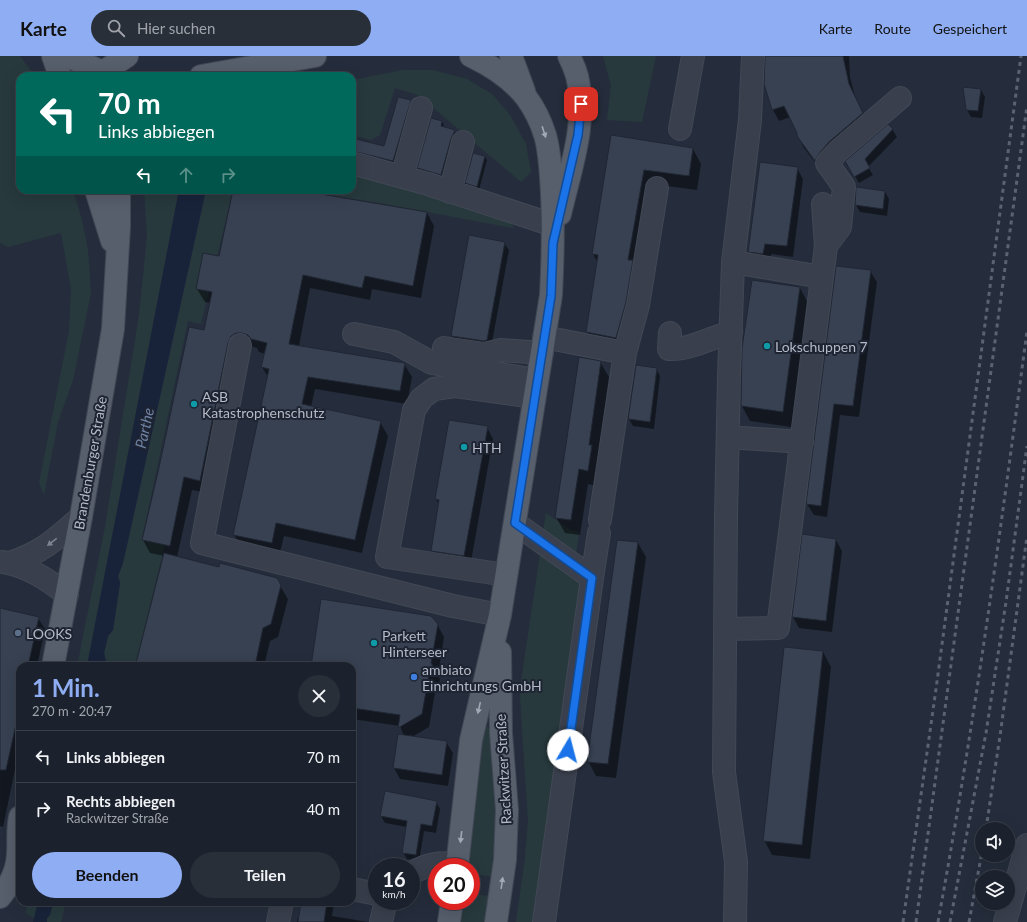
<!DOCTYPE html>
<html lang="de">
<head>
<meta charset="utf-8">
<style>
	body { margin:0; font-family:Lato,sans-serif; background:#292f39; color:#f1f3f6; height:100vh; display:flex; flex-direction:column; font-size:15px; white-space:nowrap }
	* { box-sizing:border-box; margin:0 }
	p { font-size:13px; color:#a0a4aa }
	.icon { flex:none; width:22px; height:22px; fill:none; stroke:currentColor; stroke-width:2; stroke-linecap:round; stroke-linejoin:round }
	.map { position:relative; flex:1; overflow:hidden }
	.side { position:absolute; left:16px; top:606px; width:340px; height:244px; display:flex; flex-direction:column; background:#1c222d; border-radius:12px; box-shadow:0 4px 16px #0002,0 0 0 1px #3a3f49 }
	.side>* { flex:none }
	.guide { position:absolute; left:16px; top:16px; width:340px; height:122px; border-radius:12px; box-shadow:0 4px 16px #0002,0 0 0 1px #3a3f49; background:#00695c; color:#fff; overflow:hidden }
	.fabs { position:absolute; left:975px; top:766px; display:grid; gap:8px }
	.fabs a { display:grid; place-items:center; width:40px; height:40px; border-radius:50%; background:#1c222d; box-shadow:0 4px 16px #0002,0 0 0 1px #3a3f49; font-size:20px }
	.speed { position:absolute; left:368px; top:802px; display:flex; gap:8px; font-size:20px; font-weight:700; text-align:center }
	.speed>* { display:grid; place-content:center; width:52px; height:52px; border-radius:50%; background:#1c222d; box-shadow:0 4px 16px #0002,0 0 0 1px #3a3f49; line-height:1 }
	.speed small { font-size:10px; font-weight:400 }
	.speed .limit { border:6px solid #d22; background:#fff; color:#111 }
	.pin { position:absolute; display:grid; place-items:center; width:34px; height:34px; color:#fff; margin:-17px; border-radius:8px; box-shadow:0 2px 6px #0006 }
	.me { position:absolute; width:44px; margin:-22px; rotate:8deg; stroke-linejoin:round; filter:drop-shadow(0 0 3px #0008) }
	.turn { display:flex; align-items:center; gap:14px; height:84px; padding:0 16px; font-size:18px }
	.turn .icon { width:52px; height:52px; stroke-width:2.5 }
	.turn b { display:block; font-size:28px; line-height:34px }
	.lanes { display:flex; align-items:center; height:38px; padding:0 16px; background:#0003; justify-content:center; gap:20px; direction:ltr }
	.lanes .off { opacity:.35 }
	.round { display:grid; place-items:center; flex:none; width:42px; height:42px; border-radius:21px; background:#292f39 }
	.summary { display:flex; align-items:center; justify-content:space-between; height:68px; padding:0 16px }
	h1 { font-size:24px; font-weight:700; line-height:30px; color:#8eadf3 }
	.action { display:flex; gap:8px; margin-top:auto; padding:8px 16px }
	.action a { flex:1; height:46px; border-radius:24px; background:#8eadf3; color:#111; font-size:16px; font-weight:700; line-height:46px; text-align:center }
	.action a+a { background:#292f39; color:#f1f3f6 }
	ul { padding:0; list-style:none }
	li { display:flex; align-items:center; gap:12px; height:52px; padding:0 16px; border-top:1px solid #3a3f49 }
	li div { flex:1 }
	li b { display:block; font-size:15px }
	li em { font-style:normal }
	header { display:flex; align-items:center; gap:24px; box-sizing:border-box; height:56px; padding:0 20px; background:#8eadf3; color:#111 }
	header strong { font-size:19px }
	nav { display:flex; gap:22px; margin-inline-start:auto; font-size:14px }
	.search { width:280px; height:36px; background:#292f39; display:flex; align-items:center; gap:10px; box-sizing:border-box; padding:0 14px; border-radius:22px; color:#a0a4aa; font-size:15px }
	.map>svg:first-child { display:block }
</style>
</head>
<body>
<header>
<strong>Karte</strong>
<div class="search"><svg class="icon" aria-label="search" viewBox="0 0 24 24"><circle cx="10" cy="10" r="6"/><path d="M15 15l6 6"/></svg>Hier suchen</div>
<nav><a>Karte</a><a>Route</a><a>Gespeichert</a></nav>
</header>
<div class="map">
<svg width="1027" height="866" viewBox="0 0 1027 866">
	<rect width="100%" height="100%" fill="#252d3c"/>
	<path fill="#27393d" d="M0,0h20l15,20h-15v114h53l9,30 6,30 3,43 -18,87 -15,42 -14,73 -5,-12 30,-152 2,-42 -10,-56 -53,14 -8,-4z
		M603,0h53l-14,66 -35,-2 4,-34z
		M403,14h30l34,9 25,15 18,21 16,29 5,28 -10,10 -103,-87 -23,-7 -15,47 -9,5 -19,-5v-55z
		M352,117l160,46 1,9 -134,-25 -82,-13h55z
		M144,134h35l-92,476h-10l28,-139 34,-212 8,-78z
		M206,134h27l-32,134 -13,-3 -46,218 23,5 -30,122h-28l-3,-13 4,-17 5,-6 7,-47 -2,-7 5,-13z
		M546,457l25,17 8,2 -3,24 -33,-24z
		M540,498l5,3 17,14 20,12 -46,339h-20l9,-64 3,-37 -8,-124 2,-22z
		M487,670l4,4 8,103 -11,89h-30l3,-21h10v-8l17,3 3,-19 -18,-4 -2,7v-13h-6l17,-138z
		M27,846h11l-4,16 -8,-5z
		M53,846h13l-5,20h-14v-4l3,-3z"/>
	<path fill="#18233a" d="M179,134h27l-83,373 -5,13 2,7 -7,47 -5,6 -4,17 3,13h-20z
		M38,846h15l-3,13 -3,3v4h-14z"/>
	<path fill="#0007" d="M766,0h83l1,21 5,19 14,29 -47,46 -18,-23 -6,-12v-3l-7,-16 -12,4 -6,-11 -8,-26z
		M981,34l4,7 -3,21 -11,-1 -4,-7z
		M410,45l2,3 -17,60 -43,-10v-15l33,8z
		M442,66l2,3 -1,2 11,4 2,3 -13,44 -23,-7 -2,-3z
		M892,73l5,8 -29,30 5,8 -14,8 -12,-21z
		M612,80l81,13 8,15 -4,26 -45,-6 -28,169 -29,-6 -8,-15 11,-69 -5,-9z
		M485,101l2,3 -8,30 -11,-4 -2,-3z
		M797,112l6,11 -10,78 -22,-3 -2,11 -13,-2 -7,-11z
		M234,134h57l136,23 7,13 -13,72 -49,-9 -2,11 -60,-12 -11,58 105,18 8,13 -5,27 -92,-15 -4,18 69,15 8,14 -26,117 -78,-17 -5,20 -38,-8 -7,-14 34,-157 -6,-10 3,-13 -6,-2 -2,-4 -6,-2h-7l-37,147 -15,-3 -15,67 43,11 56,11 12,20 -10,38 -8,4 -5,21 15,4h-141l-2,-3 28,-107 -15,-3 -7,-13 62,-209 6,-28 -6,-1 -8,-13 23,-32z
		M885,136l4,7 -2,17 -27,-4 -4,-7z
		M470,180l34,7 5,7 -18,98 -35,-4 -4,-8z
		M837,211l33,4 7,11 -18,135 -19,-2 -13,102 -13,-2 -7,-11z
		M800,232l8,15 -17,124 -41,-6 -8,-15 1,-58z
		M600,306l9,15 -11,80 2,5 -3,24 -9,-2 -8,51 -15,-2 -9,-16z
		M656,313l4,7 -6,53 -21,-3 -4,-7z
		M487,371l6,12 -23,128 -32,-5 -6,-11 7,-46 -3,-6z
		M836,484l6,11 -10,81 -33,-4 -6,-11z
		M638,487l8,14 -30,221 -20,-2 -8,-15z
		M0,553l38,9 7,11 -8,37h-17v80l-17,81 -3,-1z
		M437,568l7,13 -6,39 2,3 -1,7 -3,1 -7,40 -17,10 34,5 7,11 -5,33 -48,-7 -6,-11 10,-32 -4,-10 -48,-7v-53h-40z
		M823,596l8,15 -21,192 -38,-4 -8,-15z
		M385,736l51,10 4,7 -4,24 -12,-2 -5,30 -12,-2 -4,-7 4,-25 -22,-4 -4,-7z
		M302,846h32l-2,14 36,6h-71l1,-5h2z"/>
	<path fill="#374152" stroke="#202633" d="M765,0h78l6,28 14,29 -34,29 -11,13 -3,6 -18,-25v-3l-13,-27 -12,4 -8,-26z
		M963,31l18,2 -3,22 -12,-1z
		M398,41l13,3 -18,61 -41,-10v-13l32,8z
		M431,62l11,3 -1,5 14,4 -4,9 -10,36 -24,-7z
		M888,68l5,5 -28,30 5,9 -16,9 -9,-16z
		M611,79l82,13 -4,28 -45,-6 -16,90h5l-7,42 -10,36 -30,-6 12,-77 -6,-1z
		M473,97l12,3 -8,31 -12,-4z
		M760,106l38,5 -11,79 -22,-2 -2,10 -15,-2z
		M856,131l29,4 -2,18 -28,-4z
		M233,134h64l130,22 -14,74 -48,-10 -3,12 -59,-13 -14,69 116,19 -5,28 -92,-14 -6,27 79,17 -26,119 -79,-17 -4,20 -39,-8 36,-166 -8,-2 6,-24 -16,-4 -3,-4 -6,-2h-6l-5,3 -3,7 -28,138 -16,-4 -14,69 -28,-6 16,-68 31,-145 15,3 8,-38 -16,-3 7,-36 16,3z
		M469,179l36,7 -18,98 -3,1 -33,-5z
		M836,210l35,4 -18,136 -19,-2 -13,102 -15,-2z
		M752,224l48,7 -17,125 -42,-6 1,-58z
		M579,301l22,4 -12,84h3l-4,26 -9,-2 -8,51 -16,-2z
		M636,309l21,3 -7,54 -22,-3z
		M449,364l39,6 -24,130 -33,-5 8,-51 -4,-1z
		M802,478l34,5 -10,82 -34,-4z
		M617,484l21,2 -30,222 -21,-2z
		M164,497l55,14 1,-4 57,15 4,7 -10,39 -8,4 -8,38h-107l-12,-3z
		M321,543l110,17 7,8 -7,39 2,3 -1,7 -3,1 -7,40 -24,14 2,-13 -48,-7v-42h-41z
		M0,552l39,9 -11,49h-8v40l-14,64h-6z
		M784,591l39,4 -21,194 -39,-4z
		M398,678l49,7 -5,34 -49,-7z
		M385,735l52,10 -5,25 -11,-2 -5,31 -14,-2 5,-32 -27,-5z
		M301,846h26l-3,20h-26z"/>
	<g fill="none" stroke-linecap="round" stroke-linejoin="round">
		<defs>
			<path id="minor" d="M680,73l13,-73
				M352,107l76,21 125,41
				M402,121l19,-69
				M450,136l13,-50
				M826,190l14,-19 4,-40 -17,-24 11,-12 62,-53
				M733,206l89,15
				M670,277l-1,16c21,1 41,-11 62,-17
				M354,278l40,8 38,21 105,17
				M544,281l81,16 13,-48 19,-117
				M240,289l-38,198 251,63 47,9
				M444,292l41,6 16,-4 41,3
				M728,381l74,5
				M600,464l25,-167
				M515,467l77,55 -48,344
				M3,506c24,4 46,18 64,33
				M10,507c33,-11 46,-24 71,-46
				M506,519l-119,-18 27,-147 8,-12 12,-9 21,-3 79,11
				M592,522l7,-45
				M726,573l52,-1 48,-382 -3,-42
				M411,817c17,-9 28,-11 46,-9
				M352,833l25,5
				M278,866l4,-20
				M381,866l5,-21
				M735,866l1,-60 -12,-90 2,-255 3,-141 4,-114 17,-142 3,-64
				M1005,866l22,-77"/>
			<path id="major" d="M53,0l7,20
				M68,0l34,16 13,4
				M511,0l13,35
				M97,20l30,-20
				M201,20l114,-20
				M96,134l16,51
				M560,158c10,-44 28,-92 17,-138 -2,-7 -5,-14 -8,-20
				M53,610l28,-149 32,-188 6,-102v-37
				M457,811l14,-127 29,-125 51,-320c2,-39 3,-78 0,-118 -1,-14 -2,-29 -6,-42 -4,-13 -11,-27 -19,-38 -15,-19 -34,-31 -55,-41
				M0,841c10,-12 17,-27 18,-42 1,-13 -1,-25 2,-38
				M449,866l3,-21
				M496,866l9,-62 2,-50 -6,-77 -1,-81"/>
		</defs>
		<use href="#minor" stroke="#424855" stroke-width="24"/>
		<use href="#major" stroke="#424855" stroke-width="24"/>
		<use href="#minor" stroke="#393f4c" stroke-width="22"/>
		<use href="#major" stroke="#575e6c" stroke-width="22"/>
		<path stroke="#5b6373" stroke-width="3" stroke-dasharray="4 4" stroke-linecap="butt" d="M986,773l14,-93 27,-200
			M903,866l33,-233 85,-633
			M916,866l111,-816
			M938,866c36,-196 63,-394 89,-591
			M950,866l36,-189 20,-131 21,-156
			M969,866l13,-70"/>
	</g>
	<defs><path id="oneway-solid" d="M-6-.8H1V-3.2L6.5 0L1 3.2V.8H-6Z"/></defs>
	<g fill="#a1a8b6">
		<use href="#oneway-solid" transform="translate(544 76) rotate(72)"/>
		<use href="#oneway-solid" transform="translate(479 652) rotate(103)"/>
		<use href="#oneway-solid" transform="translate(461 781) rotate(97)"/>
		<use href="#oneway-solid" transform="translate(502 827) rotate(-82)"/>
	</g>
	<use fill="#7d8390" href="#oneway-solid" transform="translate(52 486) rotate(142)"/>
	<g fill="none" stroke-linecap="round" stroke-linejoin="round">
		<defs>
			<path id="route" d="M568,694l24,-172 -77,-55 36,-227 2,-53 25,-108 3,-31"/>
		</defs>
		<use href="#route" stroke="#114b97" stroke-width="10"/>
		<use href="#route" stroke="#1a73e8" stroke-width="7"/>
	</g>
	<g fill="#0f9aa8" stroke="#1e2431" stroke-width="1.5">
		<circle cx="767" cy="290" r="4"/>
		<circle cx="194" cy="348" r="4"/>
		<circle cx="464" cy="391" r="4"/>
		<circle cx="374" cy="587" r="4"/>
	</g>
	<circle fill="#5c6f8a" stroke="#1e2431" stroke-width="1.5" cx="18" cy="577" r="4"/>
	<circle fill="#3f7fe0" stroke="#1e2431" stroke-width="1.5" cx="414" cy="621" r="4"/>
	<g text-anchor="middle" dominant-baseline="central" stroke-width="4" stroke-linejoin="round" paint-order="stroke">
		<g font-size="14" fill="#b4bac8" stroke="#1e2431" text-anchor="start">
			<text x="775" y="290">Lokschuppen 7</text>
			<text x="202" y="340">ASB<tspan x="202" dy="16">Katastrophenschutz</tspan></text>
			<text x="472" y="391">HTH</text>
			<text x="26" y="577">LOOKS</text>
			<text x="382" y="579">Parkett<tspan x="382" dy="16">Hinterseer</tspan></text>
			<text x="422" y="613">ambiato<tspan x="422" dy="16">Einrichtungs GmbH</tspan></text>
		</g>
		<g font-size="14" fill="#b4bac8" stroke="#1e2431">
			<text transform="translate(90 407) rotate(-80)">Brandenburger Straße</text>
			<text transform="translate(503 713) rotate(-93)">Rackwitzer Straße</text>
		</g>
		<g font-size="15" font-style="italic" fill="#6f82a5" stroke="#1e2431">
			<text transform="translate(144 372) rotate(-78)">Parthe</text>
		</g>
	</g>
</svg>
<div class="fabs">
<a><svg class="icon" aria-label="sound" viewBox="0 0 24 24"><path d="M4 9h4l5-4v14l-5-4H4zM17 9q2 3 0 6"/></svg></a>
<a><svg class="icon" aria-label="layers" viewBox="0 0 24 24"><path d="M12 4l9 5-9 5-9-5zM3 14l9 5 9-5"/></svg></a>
</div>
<div class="speed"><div>16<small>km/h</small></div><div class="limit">20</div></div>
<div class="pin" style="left:581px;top:48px;background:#d93025"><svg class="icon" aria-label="arrive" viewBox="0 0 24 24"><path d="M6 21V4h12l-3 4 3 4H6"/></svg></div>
<svg class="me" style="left:568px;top:694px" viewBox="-20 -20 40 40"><circle r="19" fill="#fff"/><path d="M0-13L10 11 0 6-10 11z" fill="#1a73e8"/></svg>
<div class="guide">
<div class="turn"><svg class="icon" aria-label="left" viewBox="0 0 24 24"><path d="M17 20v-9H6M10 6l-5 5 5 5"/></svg><div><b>70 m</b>Links abbiegen</div></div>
<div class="lanes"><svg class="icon" aria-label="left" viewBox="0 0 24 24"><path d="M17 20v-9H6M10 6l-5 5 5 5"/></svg><svg class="icon off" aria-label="ahead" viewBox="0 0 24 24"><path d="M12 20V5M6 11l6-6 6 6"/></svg><svg class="icon off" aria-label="right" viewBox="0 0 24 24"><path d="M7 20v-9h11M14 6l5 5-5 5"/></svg></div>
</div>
<section class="side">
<div class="summary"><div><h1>1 Min.</h1><p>270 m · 20:47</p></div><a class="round"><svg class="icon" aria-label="close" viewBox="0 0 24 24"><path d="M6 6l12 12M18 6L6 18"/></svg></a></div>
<ul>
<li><svg class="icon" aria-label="left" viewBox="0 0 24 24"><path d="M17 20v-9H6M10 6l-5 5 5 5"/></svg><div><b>Links abbiegen</b></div><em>70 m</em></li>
<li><svg class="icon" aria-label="right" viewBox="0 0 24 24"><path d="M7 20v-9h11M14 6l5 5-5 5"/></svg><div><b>Rechts abbiegen</b><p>Rackwitzer Straße</p></div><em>40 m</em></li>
</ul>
<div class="action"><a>Beenden</a><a>Teilen</a></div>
</section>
</div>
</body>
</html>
